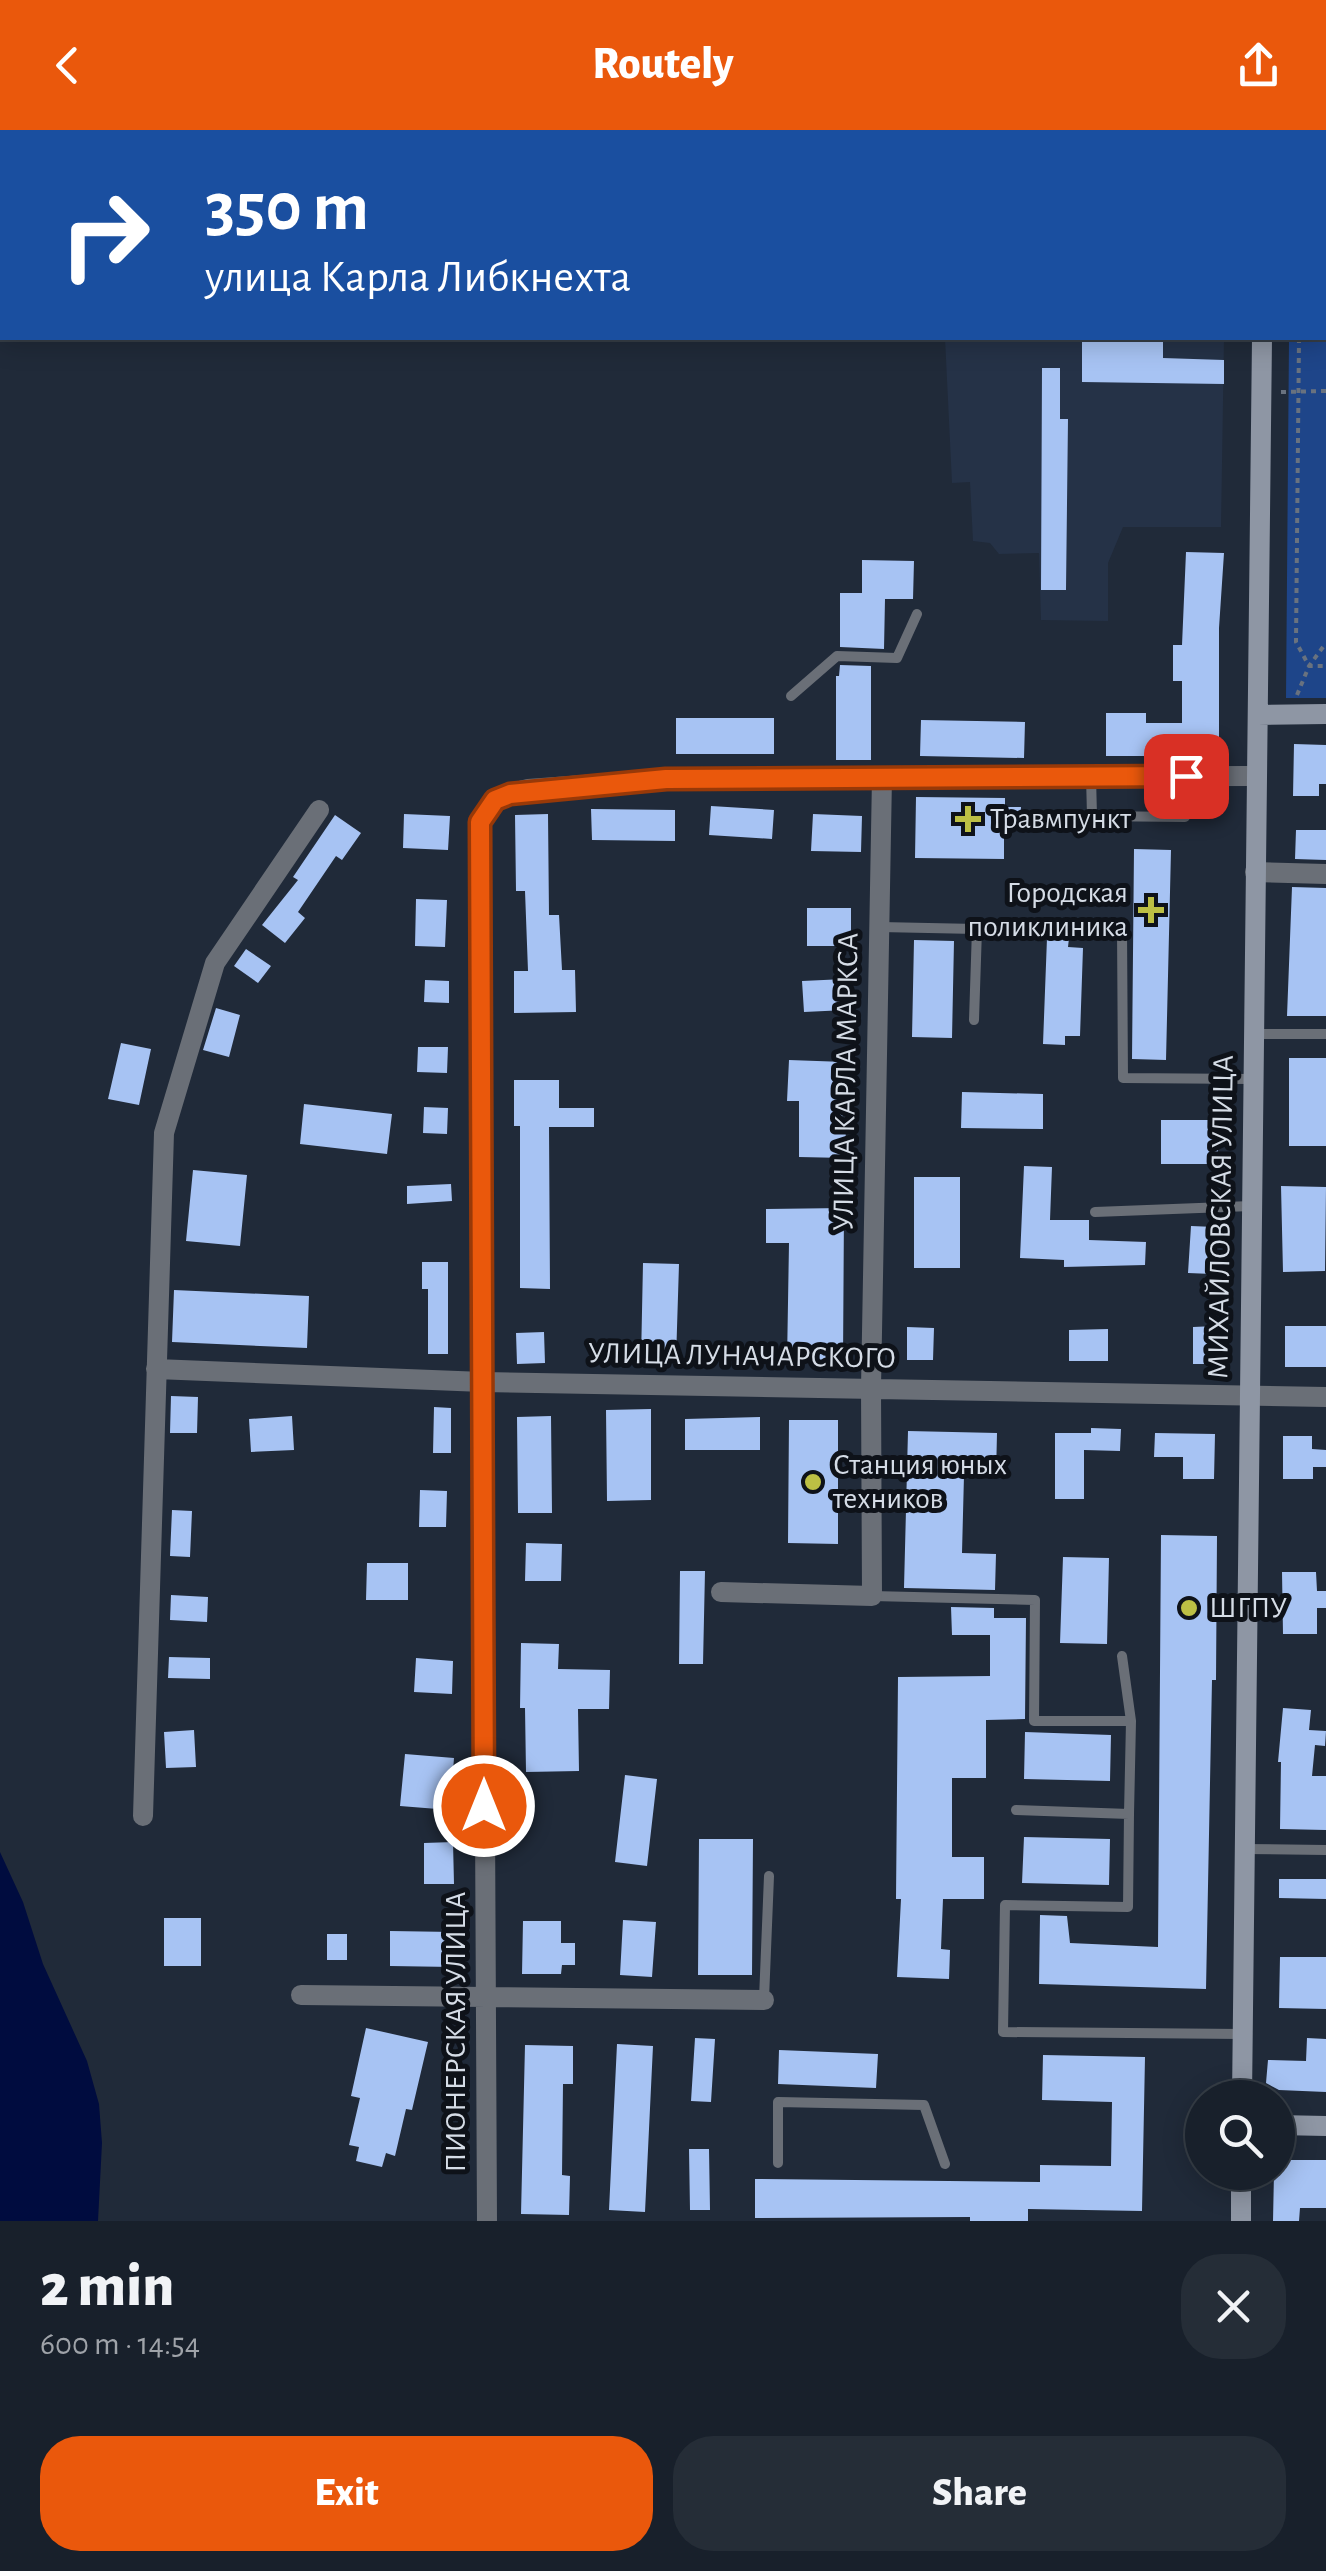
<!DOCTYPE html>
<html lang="en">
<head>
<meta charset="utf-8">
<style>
	body { margin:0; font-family:"Alegreya Sans",sans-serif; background:#252d37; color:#f1f3f6; height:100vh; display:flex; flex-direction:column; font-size:38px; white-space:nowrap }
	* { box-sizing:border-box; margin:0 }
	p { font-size:32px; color:#9fa3a9 }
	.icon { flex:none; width:55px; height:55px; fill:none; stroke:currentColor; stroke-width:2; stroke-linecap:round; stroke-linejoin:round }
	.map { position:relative; height:2091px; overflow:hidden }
	.side { display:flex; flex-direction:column; background:#18202b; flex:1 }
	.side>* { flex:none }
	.guide { position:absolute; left:0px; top:0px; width:1328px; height:210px; box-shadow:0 5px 25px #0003,0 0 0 2px #363e47; background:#1a4fa0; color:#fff; overflow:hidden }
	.tools { position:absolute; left:1185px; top:1950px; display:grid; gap:20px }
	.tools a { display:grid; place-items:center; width:110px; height:110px; border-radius:50%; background:#18202b; box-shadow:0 5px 25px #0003,0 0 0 2px #363e47; font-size:50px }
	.pin { position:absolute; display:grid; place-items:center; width:85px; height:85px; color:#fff; margin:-42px; border-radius:20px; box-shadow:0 5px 15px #0006 }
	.me { position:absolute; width:110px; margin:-55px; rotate:0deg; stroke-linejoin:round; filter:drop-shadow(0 0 8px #0008) }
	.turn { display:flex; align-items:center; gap:35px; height:210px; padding:0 40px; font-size:45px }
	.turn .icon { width:130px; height:130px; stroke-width:2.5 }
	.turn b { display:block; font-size:70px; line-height:85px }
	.round { display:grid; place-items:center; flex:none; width:105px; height:105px; border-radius:40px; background:#252d37 }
	.overview { display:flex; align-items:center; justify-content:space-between; height:170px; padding:0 40px }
	h1 { font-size:60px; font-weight:800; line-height:75px }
	.button { display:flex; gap:20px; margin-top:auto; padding:20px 40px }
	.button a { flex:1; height:115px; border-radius:40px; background:#ea580c; color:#fff; font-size:40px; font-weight:800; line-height:115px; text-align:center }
	.button a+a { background:#252d37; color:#f1f3f6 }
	header { display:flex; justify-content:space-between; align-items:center; height:130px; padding:0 40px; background:#ea580c; color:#fff; font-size:45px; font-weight:800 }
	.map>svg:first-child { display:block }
</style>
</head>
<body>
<header><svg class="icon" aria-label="back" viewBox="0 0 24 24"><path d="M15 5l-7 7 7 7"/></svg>Routely<svg class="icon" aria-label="share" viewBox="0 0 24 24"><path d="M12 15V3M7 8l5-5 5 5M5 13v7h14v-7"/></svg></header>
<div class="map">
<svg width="1326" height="2091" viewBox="0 0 1326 2091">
	<rect width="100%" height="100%" fill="#202a39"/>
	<path fill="#253247" d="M945,208h279l-3,189h-98l-15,36v58l-67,-1 -2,-67 -40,1 -9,-11 -17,-2 -3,-59 -18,1z"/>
	<path fill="#1e4589" d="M1326,26v542h-40l3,-360h36z"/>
	<path fill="#000c3f" d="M0,1722l23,50 20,62 44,97 12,43 3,39 -4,78h-98z"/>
	<path fill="#a7c3f3" d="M1082,208h81v20l61,2v24l-142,-2z
		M1042,238h18v51h8l-2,171h-25z
		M1186,422l38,1 -5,75v128h-113v-43h40v10h36v-42h-9v-36h9z
		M862,430l52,1 -1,38h-28l-1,50 -44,-2v-54h22z
		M840,535l31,1v94h-35v-84h3z
		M676,588h98v36h-98z
		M921,590l104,2 -1,36 -104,-2z
		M1294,614l32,1v39h-7v12h-26z
		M916,667l89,1v9h16l-1,24h-16v28l-89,-1z
		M711,676l63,4 -2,29 -63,-4z
		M591,679l84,1v31l-83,-1z
		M404,684l46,2 -2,34 -45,-2z
		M548,684l1,101h10l3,55h13l1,42 -62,1v-42h14l-3,-80h-9l-1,-76z
		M813,684l49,2 -1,36 -50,-1z
		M335,685l26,18 -19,27 -6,-4 -38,56 7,6 -20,25 -23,-18 36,-45 -5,-3z
		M1296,700h30v30l-31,-1z
		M1134,719l37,1 -5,210 -34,-1z
		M1292,757l34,1v128h-39z
		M416,769l31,1 -2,47 -30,-1z
		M807,778h44v38h-44z
		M1047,808h22l-1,9 15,1 -3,88h-15v9l-22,-1z
		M914,810l40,1 -2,97 -40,-1z
		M246,819l25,17 -13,17 -24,-17z
		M845,849l1,31 -42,2 -2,-31z
		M425,850l24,1v22l-25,-1z
		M216,878l24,7 -11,42 -26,-7z
		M121,913l30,6 -12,56 -31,-6z
		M418,917h30l-1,26 -30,-1z
		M1289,928h37v88h-37z
		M789,930l56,2 -3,63h4l-1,33 -46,-1v-56h-12z
		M514,950h45v28h35v19h-45l1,162 -30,-1v-162h-6z
		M962,962l81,2v35l-82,-1z
		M304,974l88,10 -5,40 -87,-10z
		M424,977l24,1 -1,26 -24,-1z
		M1161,990h57v44h-57z
		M1024,1036l28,1 -2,53h39v20l57,2 -1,23 -81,2v-7l-44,-2z
		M193,1040l54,5 -7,71 -54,-5z
		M914,1047h46v91h-46z
		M451,1054l1,17 -45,3v-18z
		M1281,1056l45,1 -1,84 -42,1z
		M844,1078l-1,155 -56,-1 2,-119h-23v-34z
		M1191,1096l24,1 -3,47 -24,-1z
		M422,1132h26v92h-20v-65h-6z
		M643,1133l36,1 -3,96h-35z
		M174,1160l135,6 -2,52 -135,-6z
		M1215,1196l1,38h-23v-37z
		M1285,1196h41v41h-41z
		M907,1197l27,1 -1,32h-26z
		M1108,1199v32h-39v-31z
		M544,1202l1,31 -28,1 -1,-31z
		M171,1266l27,1 -1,36h-27z
		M434,1277l17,1v45h-18z
		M651,1279v91l-44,1 -1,-91z
		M292,1286l2,34 -43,2 -2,-33z
		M551,1286l1,97h-34l-1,-96z
		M760,1287v33h-75v-31z
		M789,1290h49v124l-50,-1z
		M1091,1298l30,1 -1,22 -36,-1v49h-29v-66h36z
		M908,1301l89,2 -1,43 -32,-1 -2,78 34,1 -1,36 -91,-2z
		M1155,1303l60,1 -1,45h-31v-22h-29z
		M1283,1306h29v13l14,1v17h-13v12h-30z
		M420,1360l27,1 -1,36h-27z
		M172,1380l20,1 -2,46 -20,-1z
		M1161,1405l56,1 -1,144h-4l-6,309 -167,-5 1,-69 27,1 3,27 88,4z
		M526,1413l36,1 -1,37h-36z
		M1063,1427l46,1 -2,86 -47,-1z
		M367,1433h41v37h-42z
		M680,1441h25l-2,93h-24z
		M1282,1442h34l1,19h9v17h-9v26h-34z
		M171,1465l37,2 -1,25 -37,-2z
		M951,1477l43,1v10h32l-1,101 -39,1v58h-34v79h32v42h-41l-2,50 9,1 -1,29 -52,-2 4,-78h-5l2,-222 92,-1v-41h-38z
		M521,1513l38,1 -1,25 52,1 -1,39h-31l1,62 -53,1 -1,-64h-5z
		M169,1527l41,1v21l-42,-1z
		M416,1528l37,3 -1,33 -38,-2z
		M1283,1578l28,2 -2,20 17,1 -1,15 -10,-1 -3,31h14v54l-46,-1 1,-67h-3z
		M194,1600l2,37 -30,1 -2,-36z
		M1025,1602l86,3 -1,46 -86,-2z
		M405,1624l49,4 -4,52 -50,-4z
		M625,1645l32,4 -10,87 -32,-4z
		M1024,1707l86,2 -1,46 -87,-2z
		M699,1709h54l-1,136h-54z
		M453,1712l1,42h-30v-41z
		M1279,1749h47v20l-47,-1z
		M164,1788h37v48h-37z
		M623,1790l33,2 -4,55 -32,-2z
		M523,1791h38v22h14v22h-13l-1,9h-39z
		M390,1801l64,1 -1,35 -63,-1z
		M327,1804h20v26h-20z
		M1280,1827h46v52l-47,-1z
		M366,1898l62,14 -16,68 -6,-1 -11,47 -9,-3 -4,14 -26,-6 3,-14 -10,-2 11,-47 -9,-2z
		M695,1908l20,1 -4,63 -20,-1z
		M1307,1908l19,1v53l-47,-2 -13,-7 2,-23 38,1z
		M617,1914l36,2 -8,166 -36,-2z
		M525,1915l48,1v38h-10l-1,91 8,1 -1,39 -48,-1z
		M779,1920l99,4 -2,34 -98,-4z
		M1043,1925l102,2 -3,154 -114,-2v12h-58v-4l-215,1v-39l285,3v-17l71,1 1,-64 -70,-2z
		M689,2019h20l1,61h-20z
		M1278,2030h48v48h-26l-1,13h-26l1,-49h4z"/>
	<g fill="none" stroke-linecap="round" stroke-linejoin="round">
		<path stroke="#69727f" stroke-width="4" stroke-dasharray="5 5" stroke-linecap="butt" d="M1325,44h1
			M1325,55l1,1
			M1299,208l-3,304 13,24h17
			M1281,262l45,-1
			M1297,565l12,-29 17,-23"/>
		<path stroke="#6a6f77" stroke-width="10" d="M791,566l46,-40 60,2 20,-44
			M1091,646l1,40 93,1 1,-41
			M880,797l97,2 -3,91
			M977,799l145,1 1,148 129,1
			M1254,904h72
			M1095,1082l156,-6
			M872,1466l163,4 -1,121h97
			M1122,1526l9,65 -2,93
			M1016,1680l113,4 -1,93 -123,-2 -2,127 239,2
			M1243,1719l83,1
			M764,1869l5,-123
			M778,2033v-61l146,3 21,59"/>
		<path stroke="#6a6f77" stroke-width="20" d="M1255,742l71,2
			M156,1239l327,13 843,15
			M721,1462l151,4 -1,-208 11,-611
			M143,1686l21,-683 51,-170 104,-153
			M301,1865l463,5
			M487,2091l-7,-1398c10,-23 25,-29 48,-34l138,-10 127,-2 464,-1"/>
		<path stroke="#8e96a4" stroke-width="20" d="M1265,2v-2
			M1258,585l68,-1
			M1242,1968l20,-1760
			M1278,1995l48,1
			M1241,2091v-49"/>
	</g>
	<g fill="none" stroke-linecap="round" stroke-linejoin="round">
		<defs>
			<path id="route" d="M484,1676l-4,-984 15,-22 15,-6 156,-15 520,-3"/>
		</defs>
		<use href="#route" stroke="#983908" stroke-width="25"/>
		<use href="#route" stroke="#ea580c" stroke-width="18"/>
	</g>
	<g fill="#bcbf44" stroke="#0e1219" stroke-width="4">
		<path d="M963 674h10v10h10v10h-10v10h-10v-10h-10v-10h10z"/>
		<path d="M1146 765h10v10h10v10h-10v10h-10v-10h-10v-10h10z"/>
		<circle cx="813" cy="1352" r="10"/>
		<circle cx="1189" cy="1478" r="10"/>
	</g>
	<g text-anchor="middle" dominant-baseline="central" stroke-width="10" stroke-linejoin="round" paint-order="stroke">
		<g font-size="30" fill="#d5dce6" stroke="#0e1219" text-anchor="start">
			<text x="990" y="689">Травмпункт</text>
			<text x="1128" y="763" text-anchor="end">Городская<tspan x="1128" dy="34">поликлиника</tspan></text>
			<text x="833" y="1335">Станция юных<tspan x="833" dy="34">техников</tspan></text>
			<text x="1209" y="1478">ШГПУ</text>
		</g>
		<g font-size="30" fill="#d5dce6" stroke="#0e1219">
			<text transform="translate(846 952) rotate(-89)">УЛИЦА КАРЛА МАРКСА</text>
			<text transform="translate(1221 1087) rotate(-89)">МИХАЙЛОВСКАЯ УЛИЦА</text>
			<text transform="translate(742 1226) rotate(1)">УЛИЦА ЛУНАЧАРСКОГО</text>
			<text transform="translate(456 1902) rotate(-90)">ПИОНЕРСКАЯ УЛИЦА</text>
		</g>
	</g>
</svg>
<div class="tools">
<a><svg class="icon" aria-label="search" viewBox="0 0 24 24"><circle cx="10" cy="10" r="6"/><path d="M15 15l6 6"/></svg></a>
</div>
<div class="pin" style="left:1186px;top:646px;background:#d93025"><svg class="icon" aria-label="arrive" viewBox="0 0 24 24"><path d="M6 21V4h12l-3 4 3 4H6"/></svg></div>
<svg class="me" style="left:484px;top:1676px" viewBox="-20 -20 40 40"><circle r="17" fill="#ea580c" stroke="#fff" stroke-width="3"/><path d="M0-11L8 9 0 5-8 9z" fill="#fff"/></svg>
<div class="guide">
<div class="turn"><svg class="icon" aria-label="right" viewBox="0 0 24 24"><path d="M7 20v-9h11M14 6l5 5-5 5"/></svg><div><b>350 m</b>улица Карла Либкнехта</div></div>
</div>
</div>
<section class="side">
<div class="overview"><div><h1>2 min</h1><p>600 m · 14:54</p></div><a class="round"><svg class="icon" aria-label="close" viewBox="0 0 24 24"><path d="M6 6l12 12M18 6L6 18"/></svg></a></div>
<div class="button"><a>Exit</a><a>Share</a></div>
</section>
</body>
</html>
